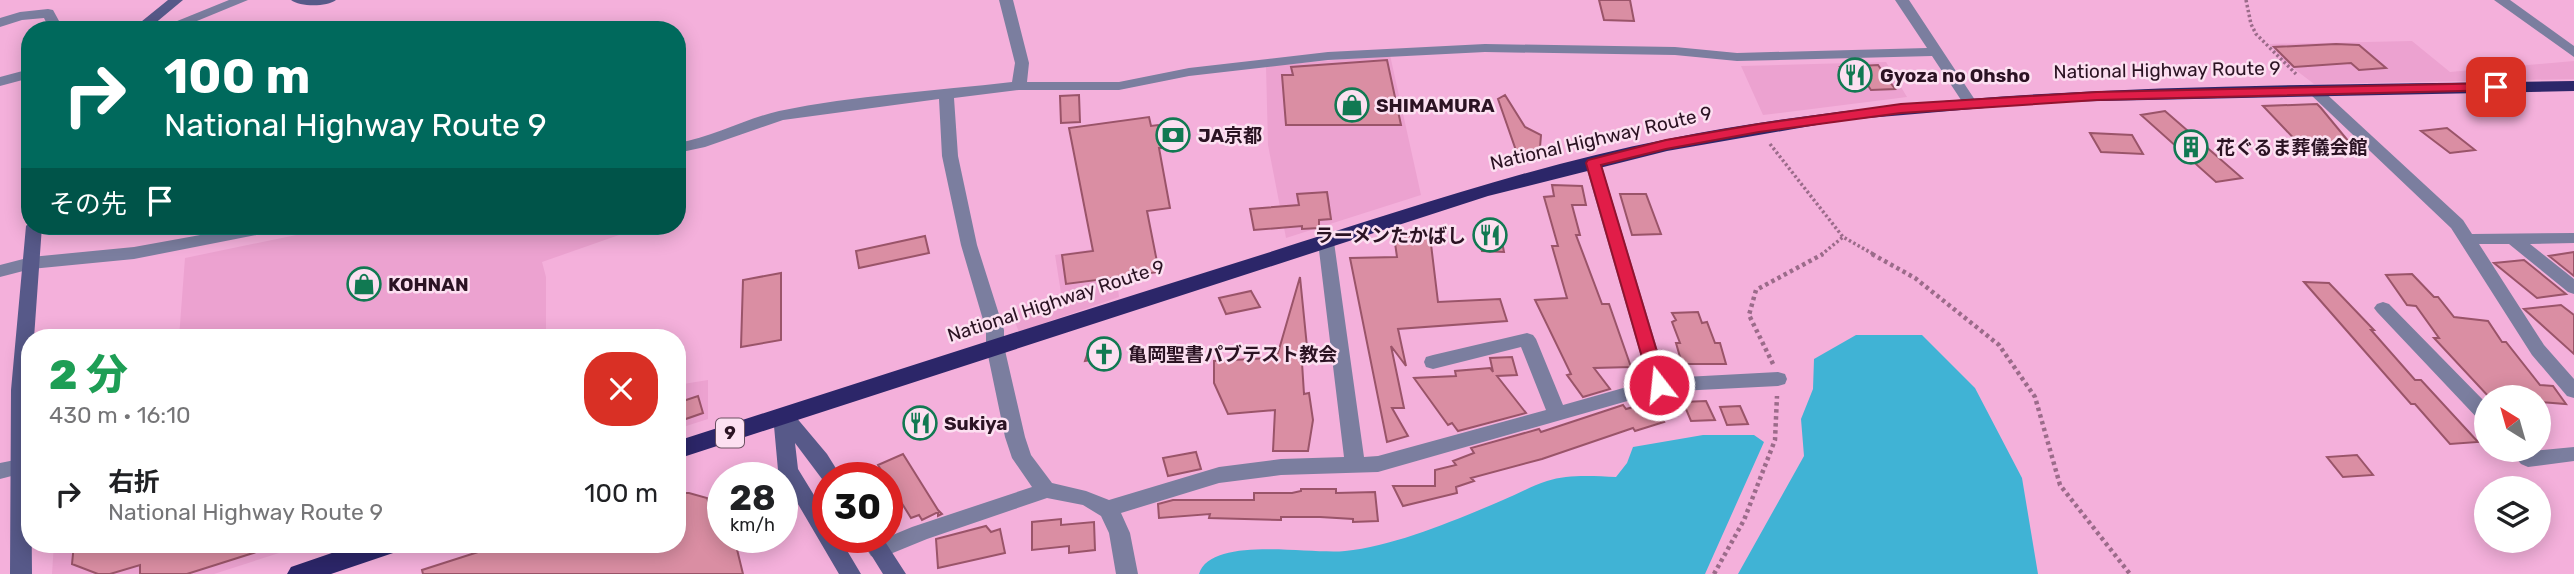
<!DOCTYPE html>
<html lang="ja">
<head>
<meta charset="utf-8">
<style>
	body { margin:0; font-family:Rubik,"Noto Sans JP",sans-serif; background:#f2f2f2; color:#202124; height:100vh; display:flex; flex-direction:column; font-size:26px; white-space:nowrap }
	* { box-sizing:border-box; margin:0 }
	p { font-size:23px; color:#757577 }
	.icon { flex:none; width:38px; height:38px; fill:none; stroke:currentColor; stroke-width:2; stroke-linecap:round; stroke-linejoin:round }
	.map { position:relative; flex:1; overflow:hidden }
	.sheet { position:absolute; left:21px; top:329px; width:665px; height:224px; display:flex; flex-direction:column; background:#fff; border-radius:28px; box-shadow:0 4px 18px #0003 }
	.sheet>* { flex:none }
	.banner { position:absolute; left:21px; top:21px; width:665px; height:214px; border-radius:28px; box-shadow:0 4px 18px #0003; background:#00695c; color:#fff; overflow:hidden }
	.needle { width:46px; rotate:323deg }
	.fabs { position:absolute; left:2474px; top:385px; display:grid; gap:14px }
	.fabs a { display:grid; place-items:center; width:77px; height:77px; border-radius:50%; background:#fff; box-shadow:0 4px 18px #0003; font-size:35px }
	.speed { position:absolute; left:707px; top:462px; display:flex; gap:14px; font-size:35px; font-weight:700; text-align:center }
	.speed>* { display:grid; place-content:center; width:91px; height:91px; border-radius:50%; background:#fff; box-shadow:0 4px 18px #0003; line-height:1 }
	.speed small { font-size:18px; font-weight:400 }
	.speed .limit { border:10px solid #d22; background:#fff; color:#111 }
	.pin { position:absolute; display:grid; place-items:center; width:60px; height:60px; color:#fff; margin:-30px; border-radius:14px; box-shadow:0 4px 10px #0006 }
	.me { position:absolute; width:77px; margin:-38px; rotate:344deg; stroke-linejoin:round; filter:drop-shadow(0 0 5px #0008) }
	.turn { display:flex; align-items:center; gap:24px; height:147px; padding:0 28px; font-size:32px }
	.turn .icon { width:91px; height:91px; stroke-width:2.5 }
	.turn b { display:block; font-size:49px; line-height:60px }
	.then { display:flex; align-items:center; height:66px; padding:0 28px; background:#0003; gap:14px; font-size:26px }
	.round { display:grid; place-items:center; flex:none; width:74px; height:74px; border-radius:28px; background:#f2f2f2 }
	.headline { display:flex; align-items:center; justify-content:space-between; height:119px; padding:0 28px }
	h1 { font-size:42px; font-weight:800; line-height:52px; color:#1e9e55 }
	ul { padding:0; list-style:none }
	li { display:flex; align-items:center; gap:21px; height:91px; padding:0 28px }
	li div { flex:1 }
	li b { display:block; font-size:26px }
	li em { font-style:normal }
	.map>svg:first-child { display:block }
</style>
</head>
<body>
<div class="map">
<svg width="2574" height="574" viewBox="0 0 2574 574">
	<rect width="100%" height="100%" fill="#f4b0db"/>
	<path fill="#eca2d0" d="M2412,41l38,31 124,-11v18l-260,5 -30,-23 -15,-17z
		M1390,55l31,140 -135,43 -18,-93 -2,-79z
		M1886,62l21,35 -144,18 -22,-49z
		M340,226h316l-37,9 -77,27 4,15v61h-367l6,-80z
		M1113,246l6,51 -100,35 -8,-20 50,-19 -6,-38z
		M708,380v39l-31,10v-44z
		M54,544h253l-93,30h-162z"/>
	<path fill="#40b3d5" d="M1856,335h66l53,53 47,90 16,96h-300l66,-118 -3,-37 12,-30 1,-30z
		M1703,435h51l10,7 -59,132h-506c12,-39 113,-19 146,-23 50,-5 111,-31 158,-51 14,-6 29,-14 44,-19 21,-7 47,-5 69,-4l11,-14 6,-16z"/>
	<path fill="#da8ea3" stroke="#9a5469" stroke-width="2" d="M1599,0h31l4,21 -30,-1z
		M2336,44l23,1 27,23 -27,2 -8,-7 -57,4 -20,-20z
		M1387,60l14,65h-115l-4,-50h11l-2,-8z
		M1878,65l17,24 -24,1 -4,-6 -16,1 -11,-18z
		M1079,95l1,27 -19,1 -1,-27z
		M1505,95l20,32 16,8 -2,24h-20l-21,-60z
		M2317,104l4,4 33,40h-51l-40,-42z
		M2165,111l77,67 -26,4 -75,-67z
		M1149,117l2,9 7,-1 6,23h-5l11,60 -23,3 12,61 -93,12 -4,-29 31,-4 -24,-123z
		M2447,128l28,22 -25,3 -29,-22z
		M2090,133l42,2 11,19 -42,-2z
		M1552,185l30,1 4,19h-14l8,30h-4l26,69h7l22,63 -37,1 16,21 -27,8 -16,-22 4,-1 -36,-74 32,-2 -15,-52h6l-14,-49 10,-1z
		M1327,192l4,27 -12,1v8l-17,1v-3l-48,4 -4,-21 49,-4 -2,-11z
		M1620,194h26l15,40 -29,1z
		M1499,227l5,25 -22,-1 -4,-23z
		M925,236l4,17 -70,15 -3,-17z
		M1394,236h36l8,66 62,-3 7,22 -109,8 8,37 -15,-20 13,62h-12l16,28 -21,6 -37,-184 47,-1z
		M2574,252v24l-25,-20z
		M2524,260l42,34 -29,4 -43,-35z
		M781,273v67l-40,7 2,-67z
		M2412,274l22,23h4l16,20 34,4 14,21h4l34,43 13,1 13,18 -27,-2v-5h-50l-55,-59h5l-23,-32 -9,-1 -21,-30z
		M1300,277l7,70h-6l3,47 5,-1 4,27 -5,31h-35l2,-41 -47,4 -14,-31v-22l56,-3v-5h8z
		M2304,282l25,1 45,47h-3l44,50h6l57,62 -28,2 -35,-40h-4z
		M1251,291l9,16 -34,7 -7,-16z
		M2561,305l13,10v39l-50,-45z
		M1698,312l4,11 5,-1 8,21h5l6,21h-44l-6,-21h4l-8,-21 4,-2 -4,-7z
		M1105,338l8,3 2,15 -30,5 6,-18z
		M1512,357l5,18 -20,1 29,37 -68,18 -6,-8 -4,2 -34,-47 42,-2 -1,-5 35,-3 3,4 -3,-14z
		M698,396l5,17 -26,9v-19z
		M1706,401l9,19 -24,1 -8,-19z
		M1648,403l16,19 -29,9 -2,-3 -91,31 -71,19 3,3 -18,6 1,6 -54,13 -10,-20h42v-16l21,-5 -3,-4 21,-8 -3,-5 68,-19 2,3 82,-27 3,4z
		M1740,406l8,18 -21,1 -7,-18z
		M1196,452l5,17 -33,7 -5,-18z
		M903,454l35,56 4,4 -4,2v-4l-16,8 -3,-5 -8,3 -33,-53z
		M2357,455l16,20 -30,2 -16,-20z
		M1301,489h35v4l39,-1 3,29 -25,1v-3l-33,-2h-39v3l-72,-2 1,-4 -51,4 -1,-14 15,-4h81v-7h38l9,-2z
		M677,493h12l18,5 12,33 4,-1v7h11l9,37h-320l-1,-4 81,-26h174z
		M1061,519v6l33,-3 1,28 -26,3v-7l-37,4v-28z
		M986,526l5,6 9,-3 5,24 -67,15 -2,-29z
		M74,544h195v4l-82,26h-47v-9l-30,9h-12l-26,-10z"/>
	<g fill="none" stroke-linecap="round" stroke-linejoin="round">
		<path stroke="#9b6b8a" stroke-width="3.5" stroke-dasharray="2.5 2.5" stroke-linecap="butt" d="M2246,0l5,24 5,10 40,40
			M1770,144l73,93 32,18
			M1821,255l22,-18"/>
		<path stroke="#9b6b8a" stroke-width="4.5" stroke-dasharray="3.5 3.5" stroke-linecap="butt" d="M1872,254l43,24 84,67 36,52 25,88 70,89
			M1773,364l-24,-49 7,-25 67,-36
			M1714,574l30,-54 31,-80 2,-44"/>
		<path fill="#7b7e9f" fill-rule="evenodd" d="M229,0h19l-73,30h-20z
			M999,0h14l16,63 -2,19h92l70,-14 139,-16 157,-8 190,3 62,6 190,-5 -32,-48h14l68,103 -7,4 -5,-1 -33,-50 -195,5 -62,-6 -190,-3 -157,8 -139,16 -70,14h-100l-65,8 4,58 19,89 27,85v16l21,91 6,18 21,28 34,8 23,9 110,-33 62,-8 63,-2 -26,-215 8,-5 8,5 30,215 14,-1 168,-46 -25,-63 -88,22 -7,-2 -2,-5 2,-5 7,-2 94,-22 6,2 3,4 27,66 85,-24 -63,-218 8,-5 8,5 65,215 112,-6 7,2 2,5 -2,5 -7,2 -119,6 -281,80 -97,3 -62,8 -98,30 9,20 8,41h-22l-7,-41 -8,-17 -18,-11 -36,-7 -120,41 -49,20 -7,-3 -4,-6 4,-6 41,-17 120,-40 -20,-29 -7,-21 -19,-91v-16l-25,-85 -19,-89 -3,-57 -156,21 -78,27 -28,6v-10c36,-6 67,-24 102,-32 76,-16 156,-20 233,-29l3,-19z
			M2494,0h16l64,46v11z
			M48,9l5,1 11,20h-14l-6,-12 -22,2 -22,7v-9l20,-6z
			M30,69v9l-30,8v-9z
			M2315,87l5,1 143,132 9,14 102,-1v10l-44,1 44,35v15l-6,-2 -59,-48h-30l65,101 30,34v19l-7,-2 -35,-41 -81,-127 -141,-134 -2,-3 2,-3z
			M250,226h35l-8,5 -143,28 -103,10 -31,8v-12l31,-8 103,-10z
			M2383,302l6,2 98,100v19l-7,-2 -103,-109 -3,-4 3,-4z
			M2574,447v14l-46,6 -7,-3 -12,-14 23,1z
			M20,459l7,3 3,5 -3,5 -27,7v-16z"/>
		<path fill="#575989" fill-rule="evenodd" d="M168,0h15l-36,30h-16z
			M291,0h45c-9,7 -36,7 -45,0z
			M30,222v4h12l-8,112h-4l2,236h-22l1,-184 15,-164z
			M783,408l7,2 37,44 15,24h-14v6l-3,-1 -30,-40 3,26 30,49v19h11l22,37h-22l-61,-104 -5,-55 3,-5z
			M860,537h22l24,37h-23z"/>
		<path fill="#2c2669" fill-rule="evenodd" d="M2574,81v10l-520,11 -209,18 -178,31 -179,45 -811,263v-18c196,-63 391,-126 587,-187 133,-42 267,-88 404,-115 298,-59 604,-52 906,-58z
			M358,544h44l-3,7 -68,23h-44l4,-7z"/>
	</g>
	<path fill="#e11d48" stroke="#92132f" stroke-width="2" d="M2496,83l5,1v6l-404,10 -196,13 -142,19 -93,17 -65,16 66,220 -8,7 -9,-7 -64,-222 2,-3 78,-20 93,-16 142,-20 196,-12z"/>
	<defs>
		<symbol id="restaurant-ring" viewBox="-11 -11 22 22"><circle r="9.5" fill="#fce0f1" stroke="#117952" stroke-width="1.5"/><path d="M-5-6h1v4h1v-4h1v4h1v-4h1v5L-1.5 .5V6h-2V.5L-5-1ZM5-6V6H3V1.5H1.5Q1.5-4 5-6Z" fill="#117952"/></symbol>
		<symbol id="shop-ring" viewBox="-11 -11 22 22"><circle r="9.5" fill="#fce0f1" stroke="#117952" stroke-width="1.5"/><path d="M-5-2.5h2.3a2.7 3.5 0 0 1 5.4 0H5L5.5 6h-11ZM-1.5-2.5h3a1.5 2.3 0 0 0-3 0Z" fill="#117952"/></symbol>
		<symbol id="bank-ring" viewBox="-11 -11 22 22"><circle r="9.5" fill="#fce0f1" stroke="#117952" stroke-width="1.5"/><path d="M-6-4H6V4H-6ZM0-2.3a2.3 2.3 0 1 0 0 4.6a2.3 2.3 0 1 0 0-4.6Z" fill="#117952"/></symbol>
		<symbol id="building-ring" viewBox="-11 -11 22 22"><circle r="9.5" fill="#fce0f1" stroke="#117952" stroke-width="1.5"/><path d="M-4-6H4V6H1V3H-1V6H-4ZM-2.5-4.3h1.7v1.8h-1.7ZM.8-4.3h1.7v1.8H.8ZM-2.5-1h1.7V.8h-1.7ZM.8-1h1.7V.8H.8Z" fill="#117952"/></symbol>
		<symbol id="church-ring" viewBox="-11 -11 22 22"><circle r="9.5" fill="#fce0f1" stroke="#117952" stroke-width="1.5"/><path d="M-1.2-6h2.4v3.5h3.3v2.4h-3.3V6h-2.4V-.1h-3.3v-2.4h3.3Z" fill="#117952"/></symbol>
	</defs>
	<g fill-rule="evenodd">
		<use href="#restaurant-ring" x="1836" y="56" width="38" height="38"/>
		<use href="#shop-ring" x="1333" y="86" width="38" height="38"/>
		<use href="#bank-ring" x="1154" y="116" width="38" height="38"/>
		<use href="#building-ring" x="2172" y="128" width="38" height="38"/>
		<use href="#restaurant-ring" x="1471" y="216" width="38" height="38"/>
		<use href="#shop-ring" x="345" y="265" width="38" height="38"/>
		<use href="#church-ring" x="1085" y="335" width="38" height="38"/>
		<use href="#restaurant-ring" x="901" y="404" width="38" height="38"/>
	</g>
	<g text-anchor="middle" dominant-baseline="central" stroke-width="5" stroke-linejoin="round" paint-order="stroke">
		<rect fill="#fce0f1" stroke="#6a5061" stroke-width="2" x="716" y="418.5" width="28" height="29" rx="5"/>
		<g font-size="18" font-weight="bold" fill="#2b1323">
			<text x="730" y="433">9</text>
		</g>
		<g font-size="19" fill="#2b1323" stroke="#fce0f1">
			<text transform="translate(2167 70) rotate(-1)">National Highway Route 9</text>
			<text transform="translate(1601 138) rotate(-13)">National Highway Route 9</text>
			<text transform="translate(1056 301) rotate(-18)">National Highway Route 9</text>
		</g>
		<g font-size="19" font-weight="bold" fill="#2b1323" stroke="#fce0f1" text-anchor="start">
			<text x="1880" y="75">Gyoza no Ohsho</text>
			<text x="1376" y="105">SHIMAMURA</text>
			<text x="1198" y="135">JA京都</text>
			<text x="2216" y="147">花ぐるま葬儀会館</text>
			<text x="1466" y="235" text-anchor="end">ラーメンたかばし</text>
			<text x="388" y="284">KOHNAN</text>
			<text x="1128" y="354">亀岡聖書パブテスト教会</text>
			<text x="944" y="423">Sukiya</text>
		</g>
	</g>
</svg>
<div class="fabs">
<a><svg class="needle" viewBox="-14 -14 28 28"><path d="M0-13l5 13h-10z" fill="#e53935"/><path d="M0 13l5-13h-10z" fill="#757577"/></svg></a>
<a><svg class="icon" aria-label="layers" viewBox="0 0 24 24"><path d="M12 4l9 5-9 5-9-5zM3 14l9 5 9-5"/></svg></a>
</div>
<div class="speed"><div>28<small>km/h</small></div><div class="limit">30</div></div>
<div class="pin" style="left:2496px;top:87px;background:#d93025"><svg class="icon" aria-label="arrive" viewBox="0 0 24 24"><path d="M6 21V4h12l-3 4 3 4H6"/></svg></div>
<svg class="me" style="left:1659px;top:385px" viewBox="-20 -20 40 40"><circle r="17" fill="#e11d48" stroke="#fff" stroke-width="3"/><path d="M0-11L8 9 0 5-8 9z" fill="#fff"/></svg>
<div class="banner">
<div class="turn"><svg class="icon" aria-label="right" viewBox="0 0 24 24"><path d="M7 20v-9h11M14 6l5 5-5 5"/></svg><div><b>100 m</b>National Highway Route 9</div></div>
<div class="then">その先<svg class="icon" aria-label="arrive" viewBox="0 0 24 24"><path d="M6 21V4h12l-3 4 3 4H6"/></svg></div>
</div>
<section class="sheet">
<div class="headline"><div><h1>2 分</h1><p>430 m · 16:10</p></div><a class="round" style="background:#d93025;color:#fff"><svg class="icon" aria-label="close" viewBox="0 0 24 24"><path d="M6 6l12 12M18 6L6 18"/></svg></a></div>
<ul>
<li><svg class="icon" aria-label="right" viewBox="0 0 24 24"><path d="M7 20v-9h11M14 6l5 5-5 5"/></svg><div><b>右折</b><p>National Highway Route 9</p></div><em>100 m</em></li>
</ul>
</section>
</div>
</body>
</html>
